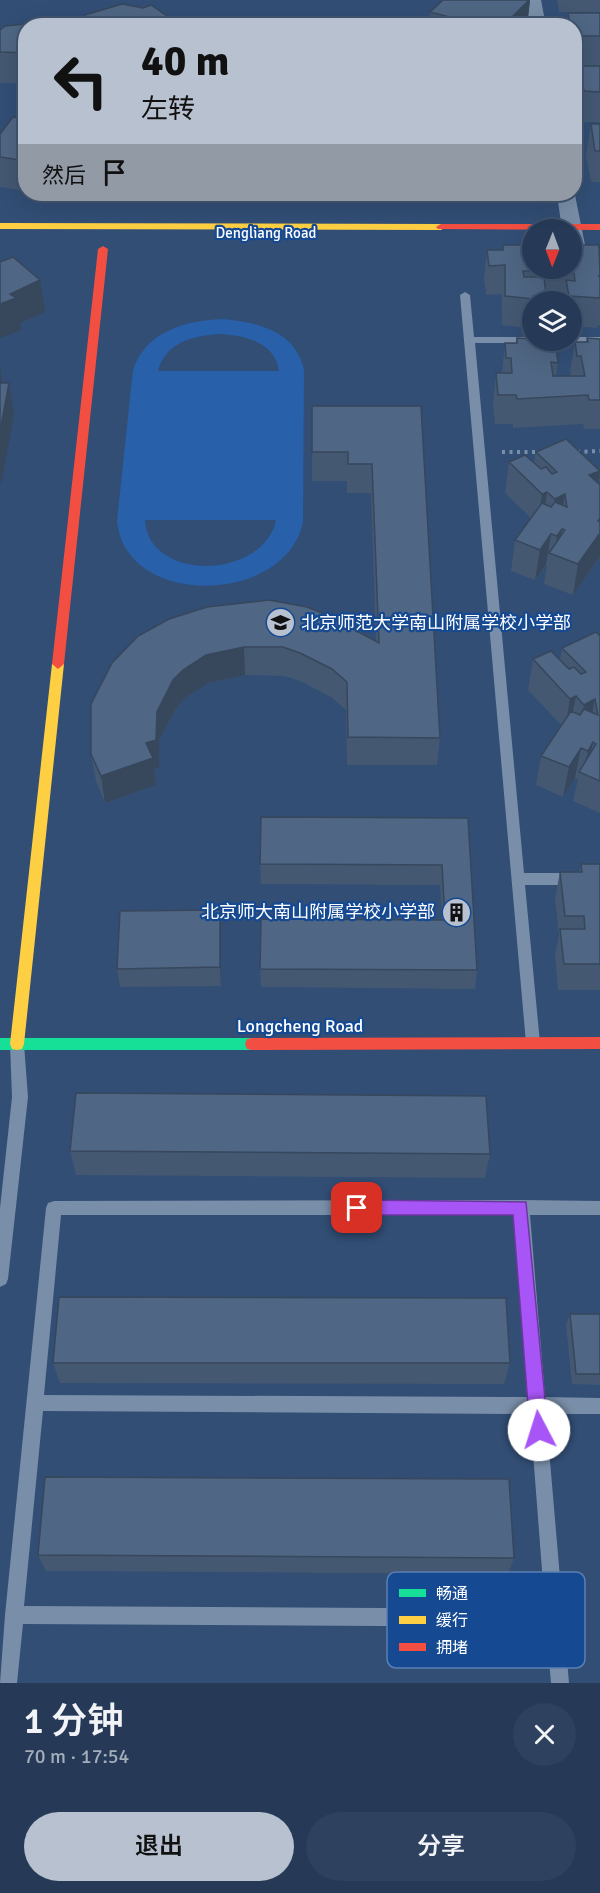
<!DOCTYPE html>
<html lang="zh">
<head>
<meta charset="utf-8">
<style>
	body { margin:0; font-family:Signika,"Noto Sans SC",sans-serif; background:#2e415e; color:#f1f3f6; height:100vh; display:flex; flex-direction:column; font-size:22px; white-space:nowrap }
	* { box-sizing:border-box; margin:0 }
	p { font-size:20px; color:#a4adba }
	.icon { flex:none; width:33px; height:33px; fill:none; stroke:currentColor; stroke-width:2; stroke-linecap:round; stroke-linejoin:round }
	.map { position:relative; height:1683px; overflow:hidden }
	.drawer { display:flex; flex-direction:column; background:#263a58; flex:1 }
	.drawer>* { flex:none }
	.top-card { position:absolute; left:18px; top:18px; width:564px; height:183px; border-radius:24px; box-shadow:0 6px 24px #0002,0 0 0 2px #42546e; background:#b7c1cf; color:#111; overflow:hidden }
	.needle { width:39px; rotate:181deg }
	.tools { position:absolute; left:522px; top:219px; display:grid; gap:12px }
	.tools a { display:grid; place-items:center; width:60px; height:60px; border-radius:50%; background:#263a58; box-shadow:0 6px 24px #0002,0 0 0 2px #42546e; font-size:30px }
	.pin { position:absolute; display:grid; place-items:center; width:51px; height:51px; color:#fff; margin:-26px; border-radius:12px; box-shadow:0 3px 9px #0006 }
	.me { position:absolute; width:66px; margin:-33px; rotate:355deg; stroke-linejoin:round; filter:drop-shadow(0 0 4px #0008) }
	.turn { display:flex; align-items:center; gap:21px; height:126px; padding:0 24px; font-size:27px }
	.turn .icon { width:78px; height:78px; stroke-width:2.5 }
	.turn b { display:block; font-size:42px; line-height:51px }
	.then { display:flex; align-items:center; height:57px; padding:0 24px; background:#0003; gap:12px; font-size:22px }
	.round { display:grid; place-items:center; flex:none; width:63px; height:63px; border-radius:32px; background:#2e415e }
	.headline { display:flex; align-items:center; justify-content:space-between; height:102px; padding:0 24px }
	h1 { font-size:36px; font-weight:600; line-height:45px }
	.primary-button { display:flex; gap:12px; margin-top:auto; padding:12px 24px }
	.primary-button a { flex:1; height:69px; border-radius:36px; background:#b7c1cf; color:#111; font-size:24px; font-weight:600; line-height:69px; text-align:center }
	.primary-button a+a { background:#2e415e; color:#f1f3f6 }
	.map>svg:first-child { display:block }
</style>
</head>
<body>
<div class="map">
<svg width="600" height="1683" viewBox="0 0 600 1683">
	<rect width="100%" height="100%" fill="#324e75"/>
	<path fill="#2860a9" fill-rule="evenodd" d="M222,319c35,3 74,12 82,51l-1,152c-17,83 -178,87 -186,-1l16,-151c13,-39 52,-49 89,-51zM221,334c25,2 54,8 58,37h-121c7,-29 37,-36 63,-37zM145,520h130l1,1c-14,59 -128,61 -131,-1z"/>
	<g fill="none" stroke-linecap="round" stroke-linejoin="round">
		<path stroke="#798ea8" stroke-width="4" stroke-dasharray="3 4.5" stroke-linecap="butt" d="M502,452h37
			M577,452l23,-1"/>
		<path fill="#798ea8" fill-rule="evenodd" d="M465,292l5,3 4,42h58v3h5l-5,3h-57l49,530h76v12h-75l15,158 -2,5 -5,1 -5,-1 -2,-5 -66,-748z
			M572,337h28v6l-32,-1 -1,-2h5z
			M17,1038l5,1 2,5 4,53 -20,182 -2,5 -6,3v-79l12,-111 -2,-53 2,-5z
			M521,1200l79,1v14h-70l15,182 55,1v16h-54l23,269h-18l-5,-56 -523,-3 -6,59h-17l5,-68 41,-407 2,-5 6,-2zM61,1215h453l14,182 -484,-2zM43,1411l487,3 15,195 -521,-3z"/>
		<path fill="#798ea8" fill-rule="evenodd" d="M523,0h18l5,26h-18z
			M574,190l12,60 -4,4 -10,1v-25h-10l-5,-36h17z"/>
		<path fill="#16e098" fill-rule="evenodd" d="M0,1038h252l5,1 2,5 -2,5 -5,1h-252z"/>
		<path fill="#ffcf43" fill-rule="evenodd" d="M0,223l441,1 5,3 -5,3 -441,-1z
			M58,659l6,5 -40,380 -2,5 -5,1 -5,-1 -2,-5 42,-380z"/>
		<path fill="#f24e42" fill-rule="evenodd" d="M441,224h159v6l-162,-1 -2,-2z
			M103,246l5,3 -44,415 -6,5 -6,-5 46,-415z
			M600,1037v12l-348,1 -5,-1 -2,-5 2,-5 5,-1z"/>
	</g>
	<path fill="#445872" d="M483,0h47l-3,26h-98l1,-14z
		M557,0h43v12h-41z
		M568,13h32v53h-26v-40h-8z
		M26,26v57h-26v-53z
		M580,66h20v56h-20l-4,-26z
		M26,119v72l-26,-4v-53z
		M591,124h9v58h-9l-5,-27z
		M39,194h38l-4,5z
		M92,194h207v1h-207z
		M367,194h31l-14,8z
		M503,245l29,23h40v-23l28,5v75h-2l-1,3 -25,-2v-24h-9l1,-7h-18l-1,7h-13v23h-2l-1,3 -27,-3v-31l-16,1 -2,-16 3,-29h15z
		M517,338l41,25 -2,13h15l-1,-5 5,-29h11l1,-4 13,1v90h-16l-1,-5 -70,4v-4h-18l-2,-21 3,-30h6l3,-30h11z
		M312,406h109l19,332 -3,27h-90l-1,-55 -15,-13 -31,-16 -16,-5 -39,-1 -37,8 -23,15 -9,10 -17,32v28l-5,1 2,16 -51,18 -9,-22 -5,-27 47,-118 238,6 -5,-149h-24v-12h-35z
		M536,452l64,19 -2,12 2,1v72l-27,39 -29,-11 3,-19 -12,15 -24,-9 4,-31 16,-22 -26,-25 4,-31 25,1z
		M600,636v177l-27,-12 5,-22 -3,-1 -12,19 -27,-12 5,-29 20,-31 -33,-35 5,-31 27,1 2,-12z
		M468,818l9,152 -2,19 -214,-2 -1,-18 182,-49 -2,-35 -179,-1 -1,-20z
		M581,864h19v126h-42l-3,-35 4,-20 -4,-37 5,-26h19z
		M221,929v57l-101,1 -3,-18z
		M70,1151l420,3 -5,24 -409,-3z
		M570,1314h30v71l-28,-1 -6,-59z
		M53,1363h457l-6,21 -444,-1z
		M38,1555l476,3 -6,16 -462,-3z"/>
	<path fill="#37475c" d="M529,0h1l-3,26h-24z
		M167,16v10h-21z
		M72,194h5l-4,5z
		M384,194h14l-14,8z
		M40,280l5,32 -25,11 1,7 -21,8v-34l10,-10z
		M0,367l5,31 -5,4z
		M9,383l5,31 -13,71 -1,-7v-47z
		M600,471l-6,31 -5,-27z
		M547,492l-4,31 -5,2 4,-31z
		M565,494l-5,31 -10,5 5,-31z
		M600,518v38l-27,39 5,-31z
		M562,529l-4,28 -4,-2 3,-19z
		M551,534l-5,31 -11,15 5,-30z
		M244,647l1,28 -37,8 -23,15 -9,10 -17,32v28l-5,1 2,16 -51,18 -4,-27 45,-33 11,-31 16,-32 10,-10 23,-15z
		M576,696l-6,30 -5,3 5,-30z
		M595,699l-6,30 -11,6 6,-30z
		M593,742l-6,30 -4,2 5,-23z
		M581,748l-6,30 -12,19 6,-30z
		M220,910l1,19v57l-1,-19z"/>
	<path fill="#4f6684" stroke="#37475c" stroke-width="1.5" d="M443,0h86l-26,26h-49l6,-6 -30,-8z
		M122,4l21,4 8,-3 16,11 -21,10h-64l3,-11z
		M568,13h32v23h-26v-10h-4z
		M46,22l6,4h-26v27l-26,-1v-22l5,-4z
		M580,66h20v26l-16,-1z
		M13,117l13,2v42l-26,-4v-23z
		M591,124h9v27h-5z
		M503,245h29v23h5l1,3h-15l1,6h20l2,18 -13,1v3l-28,-3v-31l-16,1 -2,-16h16z
		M572,245h27l1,30 -2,1h2v22l-31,-2 -3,-16 9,1 -2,-15h-1z
		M13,257l27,23 -30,14 6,4 -16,6v-42z
		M517,338l15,1v1l23,1 3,22 -7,-1 2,14h32l-4,-20h-4l-2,-14h13l-1,-4 13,1v61h-11l-1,-5 -71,4 -1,-4h-18l-2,-22h16l-1,-15h-5l-1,-15h12z
		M0,383h9l-9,48z
		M312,406h109l19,332 -92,-1 -1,-55 -15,-13 -32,-16 -17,-6h-39l-38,8 -23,15 -10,10 -16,32 -1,28 -10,3 7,15 -52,18 -10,-22v-50l21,-41 26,-27 31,-17 38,-12 62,-7 38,7 20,8 52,28 -7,-179h-24v-12h-36z
		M566,439l34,32 -11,4 10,9h1v34l-2,3 2,1v11l-22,31 -29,-11 16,-23 -3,-1 -5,7 -6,-2 -11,16 -25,-10 27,-37 9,4 4,-5 12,5 -2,-13 -10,5 -8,-7 -5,2 -33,-32 16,-7 16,14 5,-2 6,7 5,-2 -21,-20z
		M596,632l4,4v145l-21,-9 17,-28 -3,-2 -5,9 -7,-3 -12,19 -28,-11 30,-45 9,4 4,-6 14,6 -3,-16 -11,6 -8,-9 -6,3 -37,-40 18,-8 18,18 5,-2 7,7 5,-2 -24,-24z
		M261,817l207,1 9,152 -217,-1 1,-50 184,1 -3,-55 -182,-1z
		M581,864h19v100h-36l-4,-35h25l-1,-13h-19l-5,-44h22z
		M220,910v57l-103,2 3,-58z
		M76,1093l410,3 4,58 -420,-3z
		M59,1297l447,1 4,65h-457z
		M570,1314h30v60h-24z
		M45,1477l464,2 5,79 -476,-3z"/>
	<path fill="#a855f7" stroke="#6d37a1" stroke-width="1.5" d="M357,1200l169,2 22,228 -3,6 -6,2 -6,-2 -3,-6 -17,-215h-156l-5,-2 -2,-5 2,-6z"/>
	<defs>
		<symbol id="school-disc" viewBox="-11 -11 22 22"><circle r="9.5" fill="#b7c1cf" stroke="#154a92"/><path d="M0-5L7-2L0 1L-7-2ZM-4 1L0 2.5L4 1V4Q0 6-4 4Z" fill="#111"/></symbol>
		<symbol id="building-disc" viewBox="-11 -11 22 22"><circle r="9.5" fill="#b7c1cf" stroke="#154a92"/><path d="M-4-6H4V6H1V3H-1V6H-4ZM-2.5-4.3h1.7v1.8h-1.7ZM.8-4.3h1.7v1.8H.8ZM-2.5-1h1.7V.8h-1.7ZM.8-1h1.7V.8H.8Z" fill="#111"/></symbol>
	</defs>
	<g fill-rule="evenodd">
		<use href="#school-disc" x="264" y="606" width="33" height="33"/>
		<use href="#building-disc" x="440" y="896" width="33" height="33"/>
	</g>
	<g text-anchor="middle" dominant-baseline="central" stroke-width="4.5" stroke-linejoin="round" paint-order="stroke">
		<g font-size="15" fill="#fff" stroke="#154a92">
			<text x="266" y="233">Dengliang Road</text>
		</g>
		<g font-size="18" fill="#fff" stroke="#154a92" text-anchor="start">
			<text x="301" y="623">北京师范大学南山附属学校小学部</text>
			<text x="435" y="912" text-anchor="end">北京师大南山附属学校小学部</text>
		</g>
		<g font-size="18" fill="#fff" stroke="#154a92">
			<text x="300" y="1026">Longcheng Road</text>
		</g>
	</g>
	<rect x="387" y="1572" width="198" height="96" rx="9" fill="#154a92" stroke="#5b80b3" stroke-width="1.5"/>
	<rect x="399" y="1589" width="27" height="8" fill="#16e098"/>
	<rect x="399" y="1616" width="27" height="8" fill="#ffcf43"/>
	<rect x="399" y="1643" width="27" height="8" fill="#f24e42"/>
	<g font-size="16" fill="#fff">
		<text x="436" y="1599">畅通</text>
		<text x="436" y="1626">缓行</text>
		<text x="436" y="1653">拥堵</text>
	</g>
</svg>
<div class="tools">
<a><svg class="needle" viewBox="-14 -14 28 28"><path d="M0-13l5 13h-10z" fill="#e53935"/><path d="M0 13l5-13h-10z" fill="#a4adba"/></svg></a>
<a><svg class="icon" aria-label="layers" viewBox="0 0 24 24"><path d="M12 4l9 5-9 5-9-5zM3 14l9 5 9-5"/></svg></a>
</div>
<div class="pin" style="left:357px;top:1208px;background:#d93025"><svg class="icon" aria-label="arrive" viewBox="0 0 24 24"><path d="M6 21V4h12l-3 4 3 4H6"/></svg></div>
<svg class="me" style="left:539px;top:1430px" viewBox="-20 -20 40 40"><circle r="19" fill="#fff"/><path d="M0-13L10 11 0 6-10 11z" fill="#a855f7"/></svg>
<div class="top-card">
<div class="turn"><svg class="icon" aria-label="left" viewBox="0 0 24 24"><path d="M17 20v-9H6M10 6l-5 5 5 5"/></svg><div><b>40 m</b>左转</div></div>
<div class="then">然后<svg class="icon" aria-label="arrive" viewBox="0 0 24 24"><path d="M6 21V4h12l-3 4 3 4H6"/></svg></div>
</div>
</div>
<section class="drawer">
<div class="headline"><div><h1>1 分钟</h1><p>70 m · 17:54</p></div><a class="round"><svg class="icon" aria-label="close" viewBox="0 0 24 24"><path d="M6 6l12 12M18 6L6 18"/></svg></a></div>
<div class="primary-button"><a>退出</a><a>分享</a></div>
</section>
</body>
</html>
